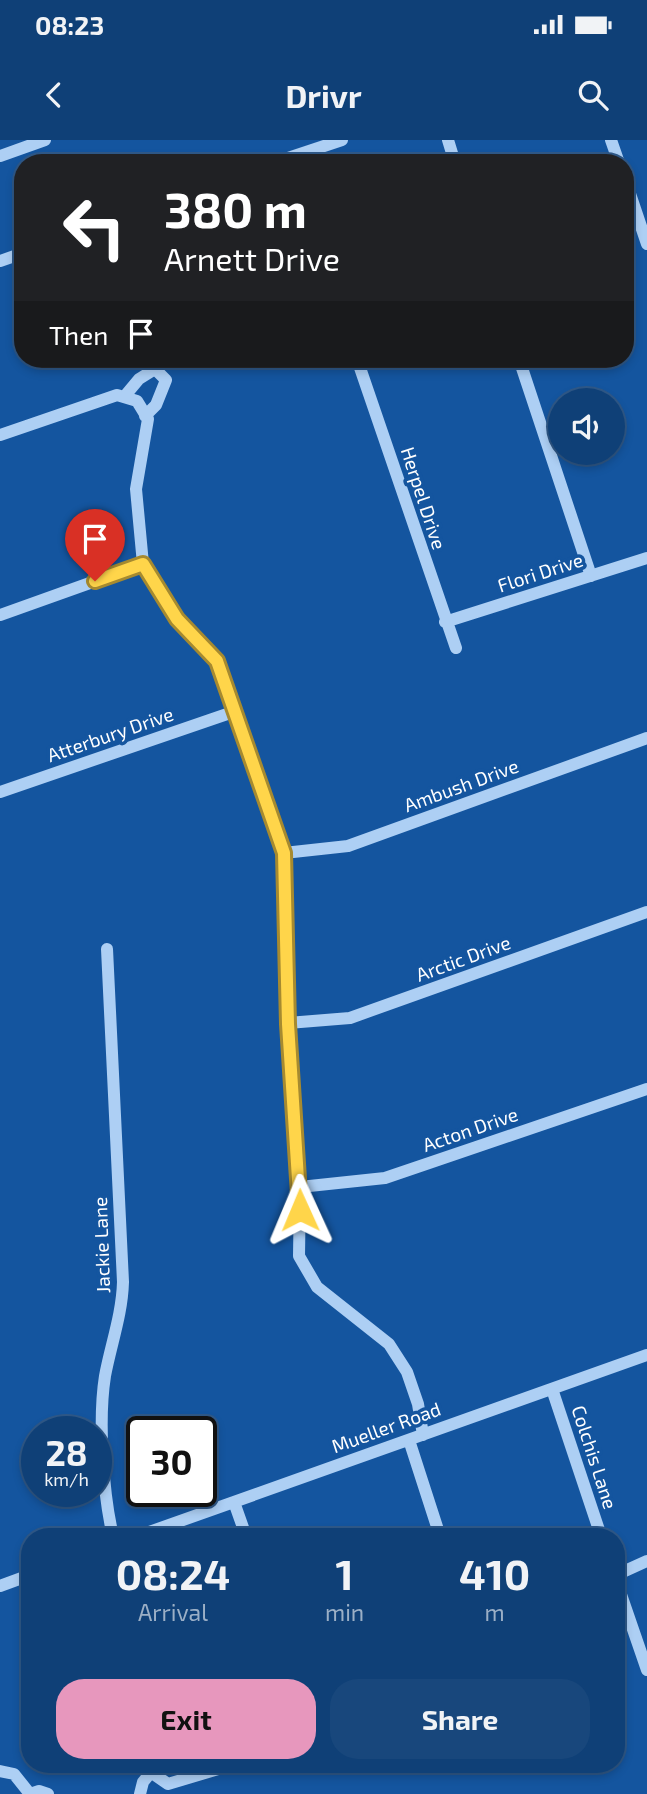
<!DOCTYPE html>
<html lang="en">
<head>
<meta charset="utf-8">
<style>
	body { margin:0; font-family:"Exo 2",sans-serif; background:#18477c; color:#f1f3f6; height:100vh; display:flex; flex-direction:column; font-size:26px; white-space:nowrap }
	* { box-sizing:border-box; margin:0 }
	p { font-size:23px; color:#9bafc6 }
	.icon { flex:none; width:38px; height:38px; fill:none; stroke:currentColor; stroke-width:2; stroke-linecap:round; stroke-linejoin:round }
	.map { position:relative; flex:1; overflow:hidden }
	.side { position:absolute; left:21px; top:1388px; width:604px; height:245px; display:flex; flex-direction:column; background:#0f4077; border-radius:28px; box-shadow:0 4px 10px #0003,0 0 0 2px #2f5989 }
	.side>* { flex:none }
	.guide { position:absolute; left:14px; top:14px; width:620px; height:214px; border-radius:28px; box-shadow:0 4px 10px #0003,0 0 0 2px #2f5989; background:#202124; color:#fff; overflow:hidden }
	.tools { position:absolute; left:548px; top:248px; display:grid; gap:14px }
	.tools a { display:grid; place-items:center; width:77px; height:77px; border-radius:50%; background:#0f4077; box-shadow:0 4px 10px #0003,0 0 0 2px #2f5989; font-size:35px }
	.speed { position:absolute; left:21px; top:1276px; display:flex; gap:14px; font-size:35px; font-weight:700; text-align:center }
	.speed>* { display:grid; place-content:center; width:91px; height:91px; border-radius:50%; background:#0f4077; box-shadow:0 4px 10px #0003,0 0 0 2px #2f5989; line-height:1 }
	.speed small { font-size:18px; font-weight:400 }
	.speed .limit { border:4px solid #111; border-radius:10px; background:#fff; color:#111 }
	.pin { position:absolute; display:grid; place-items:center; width:60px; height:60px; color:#fff; margin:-72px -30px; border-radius:50% 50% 50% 0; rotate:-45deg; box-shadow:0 0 7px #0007 }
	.pin .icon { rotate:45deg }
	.me { position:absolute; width:77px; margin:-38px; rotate:359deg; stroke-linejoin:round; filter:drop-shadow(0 0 5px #0008) }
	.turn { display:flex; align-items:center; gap:24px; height:147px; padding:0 35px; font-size:32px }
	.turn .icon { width:91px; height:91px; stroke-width:2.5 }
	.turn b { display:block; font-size:49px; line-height:60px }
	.then { display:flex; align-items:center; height:66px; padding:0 35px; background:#0003; gap:14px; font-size:26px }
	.eta { display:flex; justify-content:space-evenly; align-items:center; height:119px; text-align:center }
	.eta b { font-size:42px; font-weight:700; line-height:49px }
	.action { display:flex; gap:14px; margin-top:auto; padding:14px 35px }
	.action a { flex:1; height:80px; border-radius:28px; background:#e797bd; color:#111; font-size:28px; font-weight:700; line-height:80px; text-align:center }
	.action a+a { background:#18477c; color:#f1f3f6 }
	.status { display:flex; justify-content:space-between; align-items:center; height:49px; padding:0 35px; background:#0f4077; direction:ltr }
	.status svg { height:19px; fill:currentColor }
	header { display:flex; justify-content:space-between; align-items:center; height:91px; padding:0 35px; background:#0f4077; font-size:32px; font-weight:700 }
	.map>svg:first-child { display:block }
</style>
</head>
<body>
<div class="status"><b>08:23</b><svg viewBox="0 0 49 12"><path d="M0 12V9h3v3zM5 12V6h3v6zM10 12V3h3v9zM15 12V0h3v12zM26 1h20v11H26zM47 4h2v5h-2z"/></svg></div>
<header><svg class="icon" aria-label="back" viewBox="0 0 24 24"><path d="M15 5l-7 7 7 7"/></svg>Drivr<svg class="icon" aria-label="search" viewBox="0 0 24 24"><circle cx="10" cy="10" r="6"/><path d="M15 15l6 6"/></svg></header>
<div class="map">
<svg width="647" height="1654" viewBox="0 0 647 1654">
	<rect width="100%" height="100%" fill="#14559f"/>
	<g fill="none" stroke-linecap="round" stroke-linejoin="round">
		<path stroke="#adcff4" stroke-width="12" d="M448,0l7,23
			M611,0l8,23
			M0,16l45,-16
			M273,23l69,-23
			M625,39l22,65
			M0,121l23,-8
			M357,219l99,289
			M519,219l72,217
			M124,257l15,-18 16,-10 11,11 -10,25 -11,11
			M0,295l117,-40 20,6 11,18 -12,70 7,75 34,55 40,42 67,192 4,170 12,164 -1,69 18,31 72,57 18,28 11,32 5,31
			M0,475l143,-51
			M445,482l202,-64
			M0,652l233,-80
			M284,713l64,-7 299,-108
			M107,809l16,333c-1,33 -12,62 -18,94 -7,44 -2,118 8,160
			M288,883l62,-5 297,-106
			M300,1047l85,-9 262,-89
			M552,1249l49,147
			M409,1300l31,96
			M234,1362l12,34
			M138,1396l509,-181
			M616,1435l31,-14
			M616,1440l31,90
			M0,1446l30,-11
			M149,1624l6,11 13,9 67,-20
			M0,1631l14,3 16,20
			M30,1654l9,-3 9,3
			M140,1654l3,-12 9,-11"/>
	</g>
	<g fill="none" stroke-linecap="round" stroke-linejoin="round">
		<defs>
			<path id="route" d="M95,441l48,-17 34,55 40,42 67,192 4,171 12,186"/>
		</defs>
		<use href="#route" stroke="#a68a30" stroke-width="18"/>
		<use href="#route" stroke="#ffd54a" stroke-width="12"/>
	</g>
	<g text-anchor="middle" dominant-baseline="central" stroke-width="7" stroke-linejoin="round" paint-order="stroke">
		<g font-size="19" fill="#fff" stroke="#14559f">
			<text transform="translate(424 358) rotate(72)">Herpel Drive</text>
			<text transform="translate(540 432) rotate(-18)">Flori Drive</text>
			<text transform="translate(110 594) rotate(-19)">Atterbury Drive</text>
			<text transform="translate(461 645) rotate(-20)">Ambush Drive</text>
			<text transform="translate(463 818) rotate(-20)">Arctic Drive</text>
			<text transform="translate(470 989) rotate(-19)">Acton Drive</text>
			<text transform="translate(101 1105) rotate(-92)">Jackie Lane</text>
			<text transform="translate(386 1287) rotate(-20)">Mueller Road</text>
			<text transform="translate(595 1317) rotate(72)">Colchis Lane</text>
		</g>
	</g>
</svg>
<div class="tools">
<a><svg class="icon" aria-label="sound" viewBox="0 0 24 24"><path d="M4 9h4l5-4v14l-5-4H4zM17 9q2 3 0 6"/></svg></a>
</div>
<div class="speed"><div>28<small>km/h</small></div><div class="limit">30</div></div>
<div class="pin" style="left:95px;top:441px;background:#d93025"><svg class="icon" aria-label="arrive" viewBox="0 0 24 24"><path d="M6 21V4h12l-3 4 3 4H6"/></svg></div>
<svg class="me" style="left:300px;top:1070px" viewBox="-20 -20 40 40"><path d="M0-17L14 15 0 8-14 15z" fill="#ffd54a" stroke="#fff" stroke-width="4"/></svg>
<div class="guide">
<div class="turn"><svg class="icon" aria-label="left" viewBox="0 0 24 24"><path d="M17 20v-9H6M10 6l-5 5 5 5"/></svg><div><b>380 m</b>Arnett Drive</div></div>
<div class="then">Then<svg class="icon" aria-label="arrive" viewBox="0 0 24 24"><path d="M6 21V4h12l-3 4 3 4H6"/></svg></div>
</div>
<section class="side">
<div class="eta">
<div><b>08:24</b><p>Arrival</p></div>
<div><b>1</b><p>min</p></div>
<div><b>410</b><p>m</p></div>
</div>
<div class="action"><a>Exit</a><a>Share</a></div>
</section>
</div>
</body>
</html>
